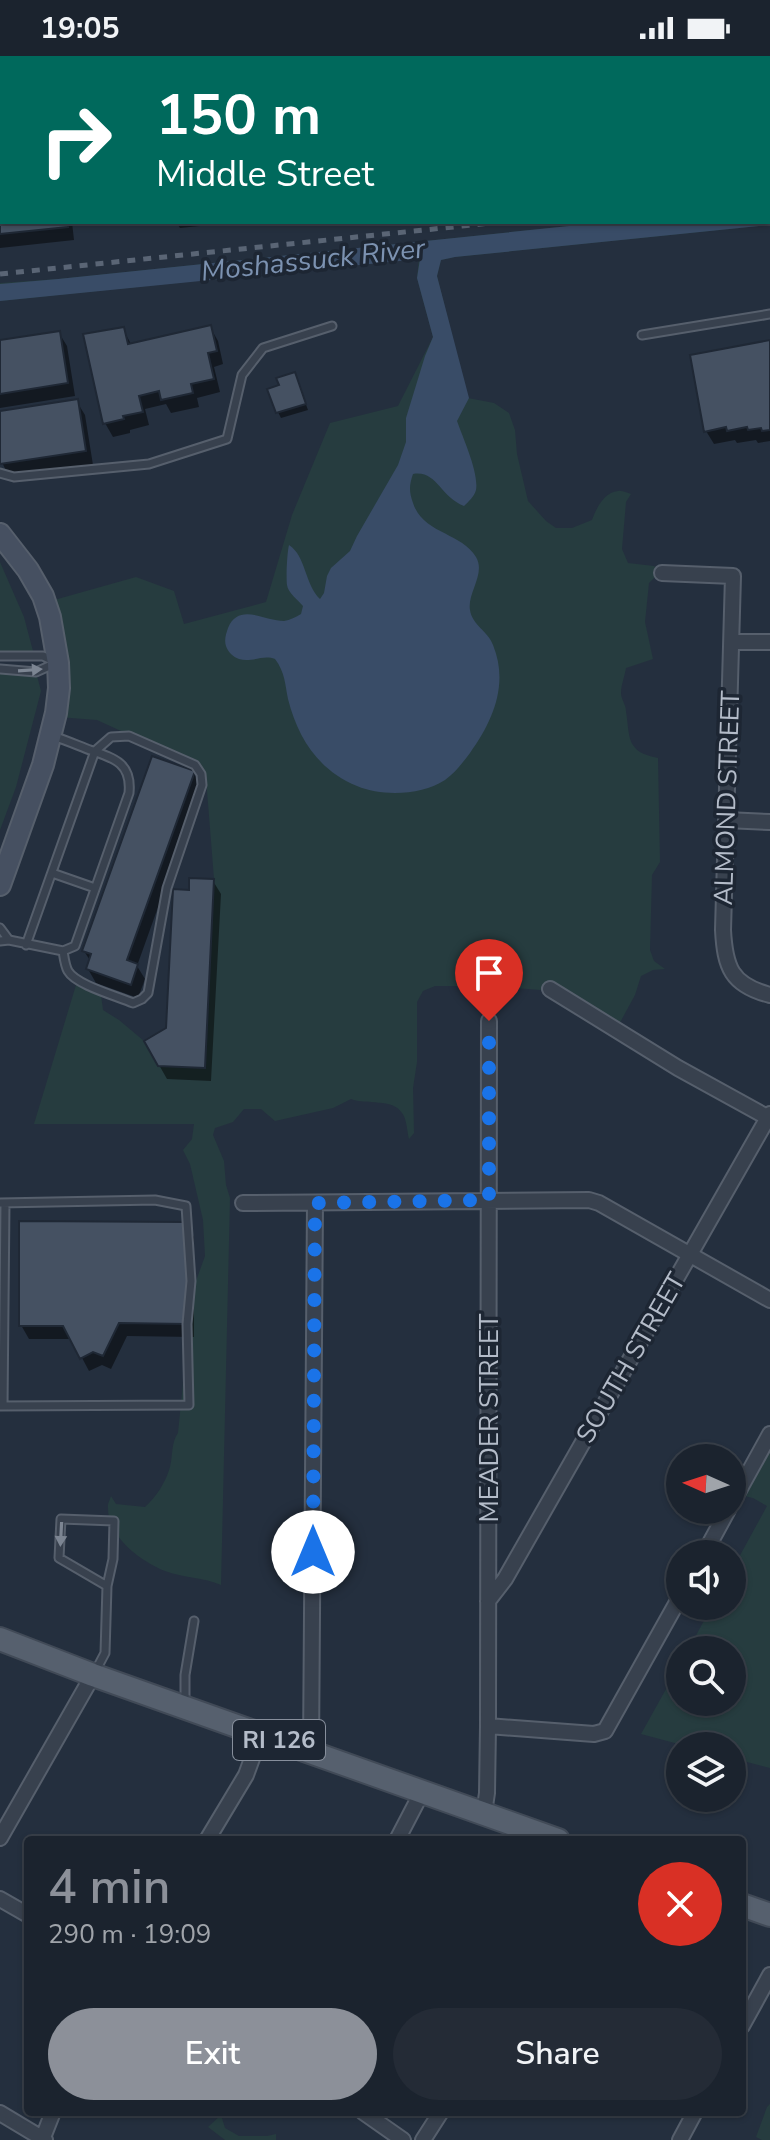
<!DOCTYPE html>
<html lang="en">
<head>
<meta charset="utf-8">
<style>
	body { margin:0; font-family:"Nunito Sans",sans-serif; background:#242b36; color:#f1f3f6; height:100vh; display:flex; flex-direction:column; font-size:30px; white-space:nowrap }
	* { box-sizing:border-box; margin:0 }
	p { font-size:26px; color:#a0a4aa }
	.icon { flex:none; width:44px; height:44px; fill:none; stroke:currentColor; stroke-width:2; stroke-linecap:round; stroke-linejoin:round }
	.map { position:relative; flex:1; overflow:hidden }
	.sheet { position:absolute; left:24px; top:1780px; width:722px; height:280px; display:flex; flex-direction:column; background:#1b232e; border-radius:8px; box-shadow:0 2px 6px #0004,0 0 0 2px #39404a }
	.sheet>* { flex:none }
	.guide { position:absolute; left:0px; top:0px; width:770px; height:168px; box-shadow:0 2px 6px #0004,0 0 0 2px #39404a; background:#00695c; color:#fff; overflow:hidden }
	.needle { width:52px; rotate:273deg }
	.tools { position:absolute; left:666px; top:1388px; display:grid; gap:16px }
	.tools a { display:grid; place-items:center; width:80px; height:80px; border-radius:50%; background:#1b232e; box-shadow:0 2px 6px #0004,0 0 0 2px #39404a; font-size:40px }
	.pin { position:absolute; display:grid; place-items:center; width:68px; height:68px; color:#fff; margin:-82px -34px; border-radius:50% 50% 50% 0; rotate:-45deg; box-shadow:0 0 8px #0007 }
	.pin .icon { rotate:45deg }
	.me { position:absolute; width:88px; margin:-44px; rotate:0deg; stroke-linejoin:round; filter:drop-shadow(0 0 6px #0008) }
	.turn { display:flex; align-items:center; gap:28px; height:168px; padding:0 24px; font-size:36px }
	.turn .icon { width:104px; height:104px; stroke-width:2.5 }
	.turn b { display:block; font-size:56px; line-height:68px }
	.round { display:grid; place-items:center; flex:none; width:84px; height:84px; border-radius:42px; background:#242b36 }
	.head { display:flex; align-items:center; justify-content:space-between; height:136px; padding:0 24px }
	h1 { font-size:48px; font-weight:600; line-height:60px; color:#8c9099 }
	.cta { display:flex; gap:16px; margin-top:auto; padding:16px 24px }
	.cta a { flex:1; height:92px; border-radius:48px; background:#8c9099; color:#fff; font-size:32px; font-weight:600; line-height:92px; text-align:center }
	.cta a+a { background:#242b36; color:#f1f3f6 }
	.status { display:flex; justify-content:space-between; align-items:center; height:56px; padding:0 40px; background:#1b232e; direction:ltr }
	.status svg { height:22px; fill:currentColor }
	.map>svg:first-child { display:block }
</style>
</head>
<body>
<div class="status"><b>19:05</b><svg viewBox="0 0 49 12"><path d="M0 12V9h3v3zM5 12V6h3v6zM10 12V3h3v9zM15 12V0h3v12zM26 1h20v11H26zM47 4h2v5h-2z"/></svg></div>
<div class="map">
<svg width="770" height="2084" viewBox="0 0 770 2084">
	<rect width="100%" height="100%" fill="#242f3e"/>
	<path fill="#263c3f" d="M768,149h2v20l-315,32 -14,3 -4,16 31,122 26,5 15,10 6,17 2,24 11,47 18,20 10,7h16l20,-8c4,-11 12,-28 26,-29 4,-1 9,2 13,3l-5,8 -4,47 6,14 26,3 6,6 -11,11 -4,39 8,37 -27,9c-1,7 -5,17 -5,25 0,6 5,12 5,18 4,27 0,41 32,47l2,104 -8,13 -2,75 4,11 11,8 -12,1 -12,6 -6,19 -18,33 -64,-37 -38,-3 -35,-9 -13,7h-32l-12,5 -6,11v60l-4,26 1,45 -5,6c-2,-7 -2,-20 -7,-26 -9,-15 -36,-8 -51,-14l-18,9 -58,13 -14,-12h-17l-11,13 -18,6 -2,7 11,26 2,24 4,13 -9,387c-17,-8 -38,-7 -56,-14 -25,-10 -57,-34 -57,-63 -1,-4 2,-8 3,-12l5,8 29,3c11,-10 21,-25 25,-40 3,-12 1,-24 8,-34l14,-141 13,-36 -2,-36 -13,-56 -7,-14 9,-11 2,-15h-160l42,-139 25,10 2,15 16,10 25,21 14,25 47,2 9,-189 -8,-101 -11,-13 -98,-45 -39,-3 -11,-115 89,-25 38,14 10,33 82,-22 26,-87 38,-92 68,-17 35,-69 -16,-59 2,-20 -419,43v-18l58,-4 550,-57h160z
		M0,506l24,55 9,34 -3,5h-30z
		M0,613l36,3 5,19 -25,96 -16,43z
		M770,1389v323l-38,-10v-12h-46l-45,-12 39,-70v38h52v-52h-44l24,-44h20v-36l35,-64 -14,-8 -9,-2 1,-5z
		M770,2048v36h-8l-6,-3 11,-30z
		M221,2059l4,13 14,8h28l9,-2v6h-51l-17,-13z"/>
	<path fill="#394c67" d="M768,149h2v20l-315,32 -14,3 -4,16 32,122 -12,23c6,17 22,52 19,69 -2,7 -7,11 -12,16 -24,-9 -27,-36 -51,-32 -4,11 -4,18 0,29 10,31 48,29 63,54 10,17 -9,36 -6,53 2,15 18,21 23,35 16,39 0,76 -23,108 -7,9 -15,20 -25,27 -23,15 -62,17 -88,6 -39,-16 -59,-48 -69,-87 -3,-15 -3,-27 -13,-40 -12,-5 -23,4 -36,0 -6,-2 -11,-7 -13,-13 -2,-6 0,-12 2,-18 11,-26 36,-7 56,-7 6,-1 12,-4 17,-7l2,-8c-5,-6 -15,-13 -16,-21 -1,-8 0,-32 2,-40 17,11 16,40 31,54l4,-6 3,-17 4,-8 19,-17 7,-15 41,-71 8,-23v-24l19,-62 8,-19 -16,-59 3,-19 -420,42v-17l58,-5 550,-57h160z"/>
	<path fill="#0007" d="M0,0h35v2h-33v112l-2,1z
		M45,0h30v2h-30z
		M0,139h2v27h70l2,18 -74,8z
		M176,166h63l-59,6z
		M210,271l8,14 5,23 -9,3 6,25 -23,6 2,9 -28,6 -5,-9 -21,5 4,16 -19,5v3l-17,4 -8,-14 18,-94 9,17z
		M59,277l8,13 8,50 -75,12v-66z
		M770,286v99l-12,2 -2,-3 -19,3 -2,-3 -21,4 -8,-13z
		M297,324l11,30 -27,8 -3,-6z
		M77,346l8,13 8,50 -84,12 -9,-19v-45z
		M194,717l7,14 -64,179 8,13 -7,19 -42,-15 -8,-14 3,-7 -7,-11z
		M213,825l8,13 -10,187 -44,-2 -21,-37 22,-13 22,-137z
		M186,1168l8,13v100l-67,-1 -16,33 -9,-4 -13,6 -17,-32h-43l-8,-14z"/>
	<path fill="#455162" stroke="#1f2835" stroke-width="2" d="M0,0h29l1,2h-28v98l-2,1z
		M99,0h33v2h-33z
		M174,0h133v2h-151z
		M326,0h146v2h-146z
		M513,0h135l1,2h-136z
		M768,49h2v59h-2z
		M0,137h2v29h65l1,5 -68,7z
		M211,269l6,26 -9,2 6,26 -23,5 2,9 -32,7 -2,-9 -20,5 4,16 -20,4 1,3 -21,5 -20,-90 41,-7 4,17z
		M60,275l8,52 -68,11v-54z
		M770,284v90l-8,1 -1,-3 -13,2 -1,-3 -20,4 -1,-4 -22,5 -14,-77z
		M295,316l11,32 -30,9 -9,-24 12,-4 -3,-7z
		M78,343l8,52 -86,13v-53z
		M152,700l43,15 -68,189 11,4 -7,21 -45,-16 5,-15 -9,-3z
		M189,822l25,1 -9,189 -47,-2 -14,-25 22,-13 7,-139 16,1z
		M19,1165l169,1 -1,102 -68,-1 -16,33 -10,-4 -13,7 -17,-33h-44z"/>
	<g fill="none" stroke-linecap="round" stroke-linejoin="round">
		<defs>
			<path id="lane" d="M642,279l128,-21
				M0,417l14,4 135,-13 78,-25 15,-64 21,-27 69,-22
				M0,600h43l13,6
				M0,613l36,3 20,-9
				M52,817l43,15
				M0,872l9,12
				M0,885l9,-1 54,11 12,-5 54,-153c3,-30 -15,-35 -39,-43 -13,-5 -25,-10 -37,-14
				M26,889l69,-194 16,-14 18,-1 66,29 6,9 1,11 -35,103 -19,105 -6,6 -9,4c-16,-7 -57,-18 -65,-32 -3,-5 -4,-14 -5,-20
				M0,1147l155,-3 31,6 5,75 -4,43 2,81 -189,1
				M3,1350l2,-203
				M95,1616l10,-19 2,-67 6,-27 1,-38 -53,-2 -2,39 48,28
				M185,1649v-30l9,-54"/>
			<path id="street" d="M662,517l71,3 -10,354c2,37 8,55 47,65
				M732,586h38
				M726,764l44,2
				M550,933l128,79 89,49
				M243,1147l346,-3 10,3 171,97
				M732,1447l38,-69
				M704,1498l24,-44
				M488,1545l17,-22 265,-465
				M488,1670l106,8 11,-3 75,-134
				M311,1695l4,-548
				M484,1757l3,-20 1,-67 1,-705
				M0,1782l93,-163
				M207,1784l39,-65 15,-41
				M397,1784l25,-48
				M0,1843l28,16
				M742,1970l28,-51
				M363,2056l40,28
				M0,2057l45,27
				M42,2084l11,-28
				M423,2084l18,-28
				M680,2084l15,-28"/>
			<path id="secondary" d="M0,478l28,36 15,26 7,21 8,46 1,25 -3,25 -13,52 -43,120"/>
			<path id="primary" d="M0,1583l93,36 465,165
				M742,1849l28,10"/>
		</defs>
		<use href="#lane" stroke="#565f6c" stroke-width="11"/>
		<use href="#street" stroke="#565f6c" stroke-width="18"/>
		<use href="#secondary" stroke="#565f6c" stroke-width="24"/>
		<use href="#primary" stroke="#414a57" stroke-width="26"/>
		<use href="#lane" stroke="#38414e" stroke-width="7"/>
		<use href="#street" stroke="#38414e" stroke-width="14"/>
		<use href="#secondary" stroke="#465061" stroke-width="20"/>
		<use href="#primary" stroke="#56606e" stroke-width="22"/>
		<path stroke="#5a6575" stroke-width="5" stroke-dasharray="8 8" stroke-linecap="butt" d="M768,137h2
			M0,218l501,-52"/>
	</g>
	<defs><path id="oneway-solid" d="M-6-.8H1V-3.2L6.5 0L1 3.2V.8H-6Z" transform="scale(2)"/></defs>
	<g fill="#7c8592">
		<use href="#oneway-solid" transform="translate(30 614) rotate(-4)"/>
		<use href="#oneway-solid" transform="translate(61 1478) rotate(93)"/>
	</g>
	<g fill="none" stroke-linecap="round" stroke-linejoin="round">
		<path stroke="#1a73e8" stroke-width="14" stroke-dasharray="0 25.2" d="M313,1496l2,-349 174,-3v-179"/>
	</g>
	<g text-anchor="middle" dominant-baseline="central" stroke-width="7" stroke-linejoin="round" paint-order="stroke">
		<rect fill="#1d2633" stroke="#878f9c" stroke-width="2" x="233" y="1664" width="92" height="40" rx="6"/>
		<g font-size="24" font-weight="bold" fill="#b4bcc9">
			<text x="279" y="1684">RI 126</text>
		</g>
		<g font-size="26" fill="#b4bcc9" stroke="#1d2633">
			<text transform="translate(727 742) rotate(-88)">ALMOND STREET</text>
			<text transform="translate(631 1302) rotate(-60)">SOUTH STREET</text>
			<text transform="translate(489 1362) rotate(-90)">MEADER STREET</text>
		</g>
		<g font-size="28" font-style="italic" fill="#7c92b1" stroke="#1d2633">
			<text transform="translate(313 204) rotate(-6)">Moshassuck River</text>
		</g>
	</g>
</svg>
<div class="tools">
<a><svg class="needle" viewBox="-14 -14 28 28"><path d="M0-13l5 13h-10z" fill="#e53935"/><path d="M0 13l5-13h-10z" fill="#a0a4aa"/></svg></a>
<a><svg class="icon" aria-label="sound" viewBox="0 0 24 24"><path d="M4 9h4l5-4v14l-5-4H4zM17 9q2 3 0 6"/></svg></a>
<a><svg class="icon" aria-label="search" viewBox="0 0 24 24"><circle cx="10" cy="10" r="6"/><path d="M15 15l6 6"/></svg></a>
<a><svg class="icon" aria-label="layers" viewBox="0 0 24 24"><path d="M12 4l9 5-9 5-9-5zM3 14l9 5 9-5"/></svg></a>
</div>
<div class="pin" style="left:489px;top:965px;background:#d93025"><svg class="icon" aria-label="arrive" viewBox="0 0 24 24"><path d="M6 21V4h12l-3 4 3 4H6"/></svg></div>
<svg class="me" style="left:313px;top:1496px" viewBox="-20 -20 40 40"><circle r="19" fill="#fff"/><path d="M0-13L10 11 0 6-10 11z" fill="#1a73e8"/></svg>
<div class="guide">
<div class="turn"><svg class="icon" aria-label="right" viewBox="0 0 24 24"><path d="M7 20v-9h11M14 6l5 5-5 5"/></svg><div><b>150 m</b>Middle Street</div></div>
</div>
<section class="sheet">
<div class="head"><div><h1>4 min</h1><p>290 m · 19:09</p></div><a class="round" style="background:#d93025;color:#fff"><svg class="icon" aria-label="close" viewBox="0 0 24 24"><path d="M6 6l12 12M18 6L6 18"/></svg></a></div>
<div class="cta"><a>Exit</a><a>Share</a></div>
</section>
</div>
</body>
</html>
